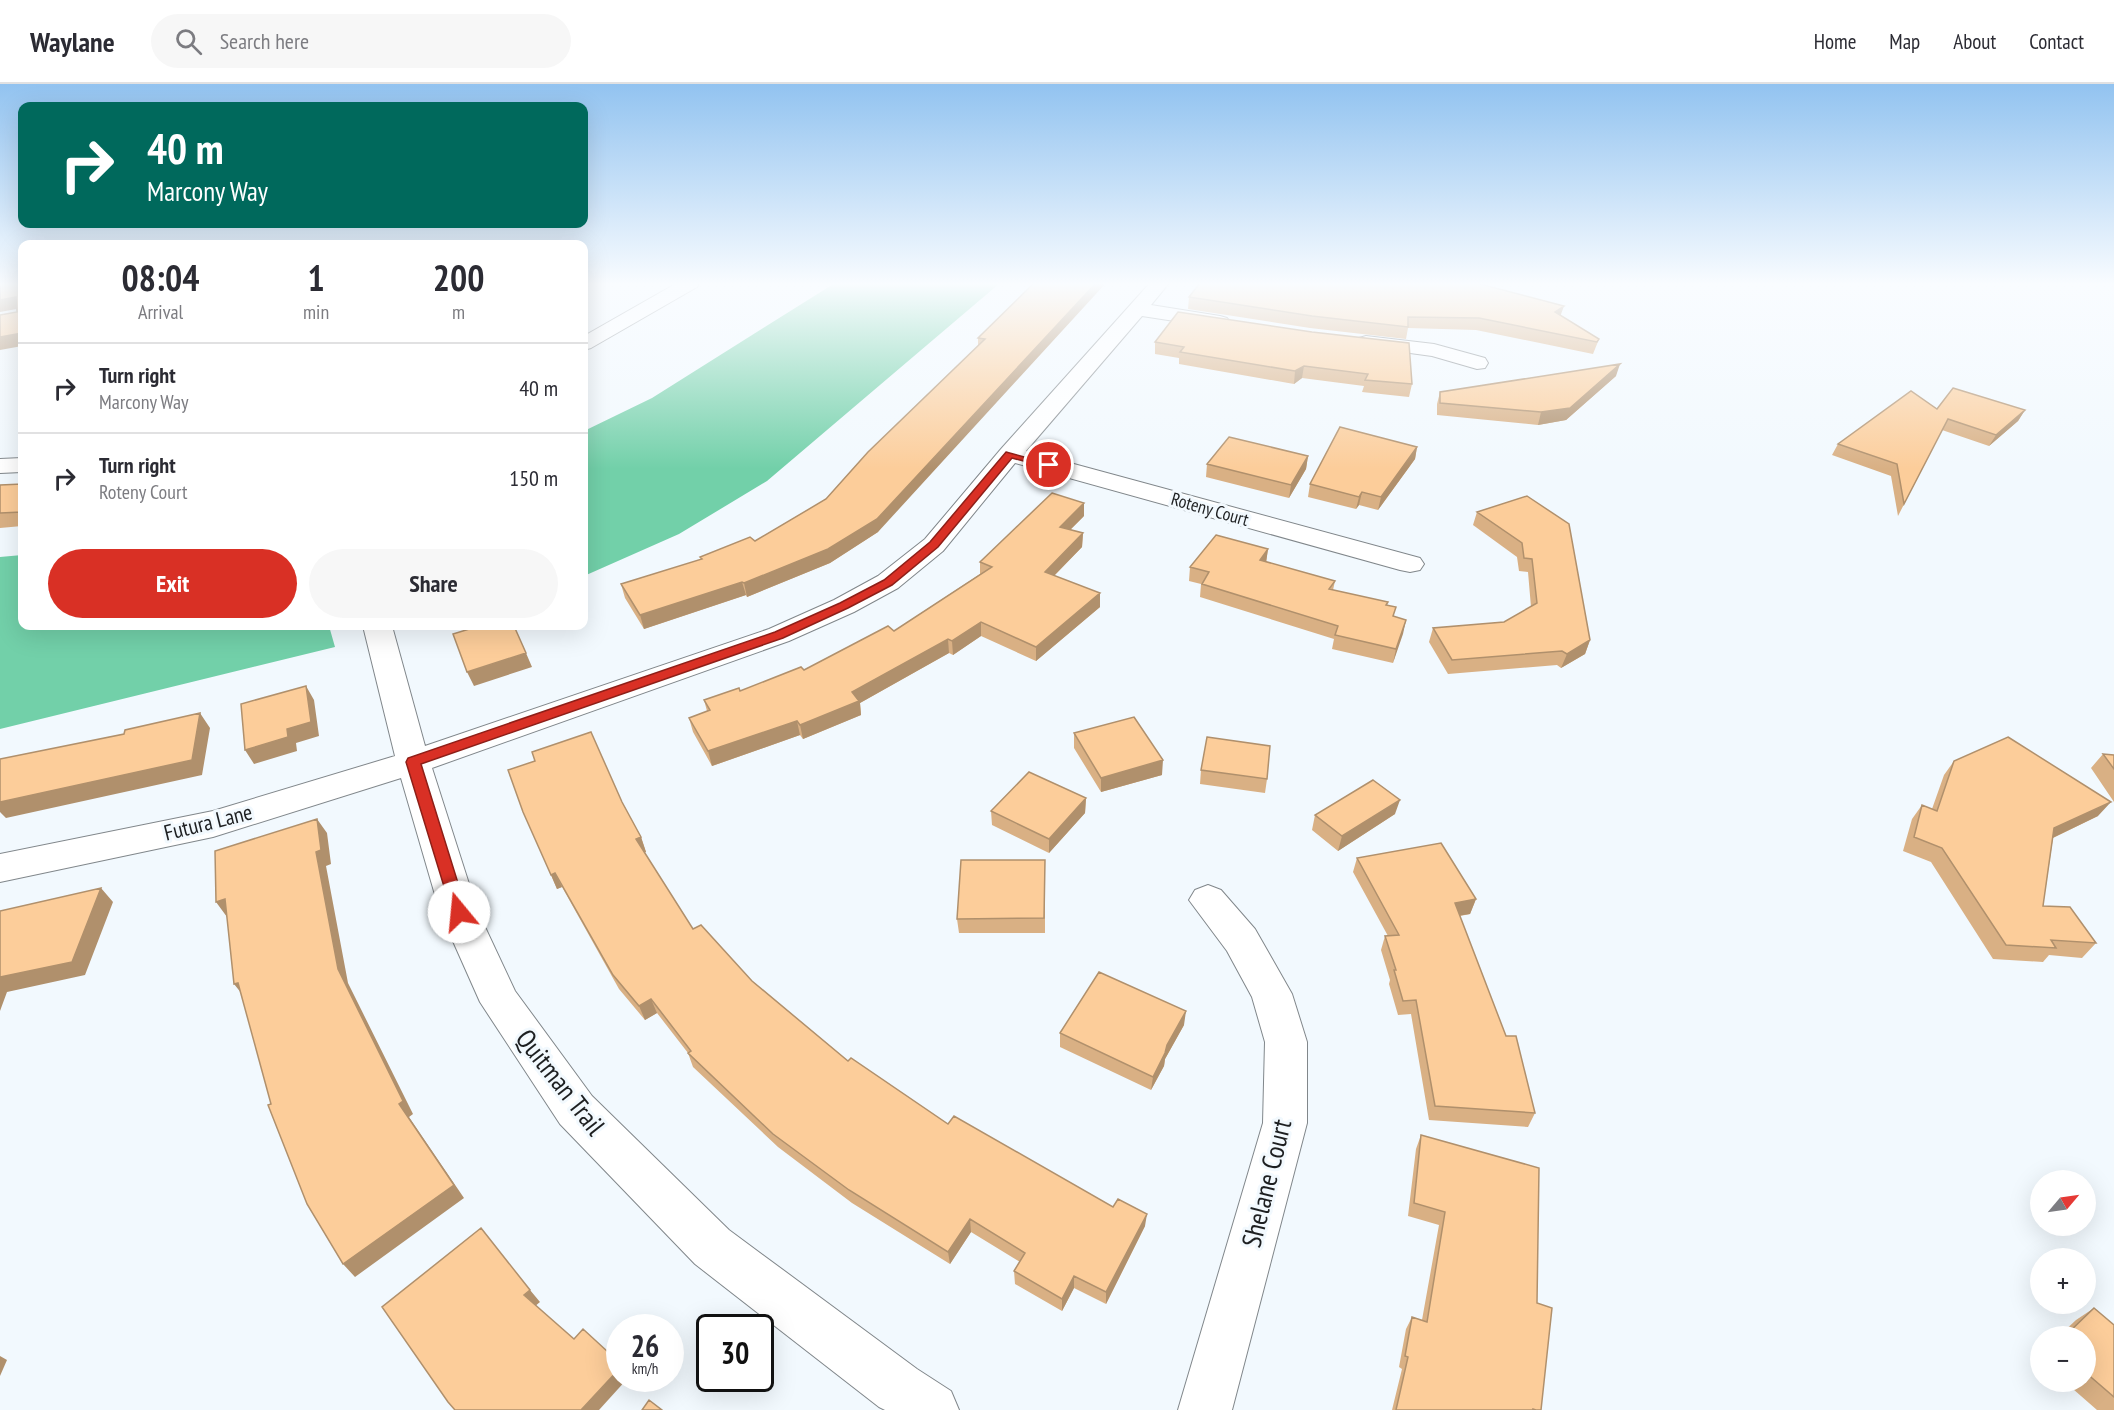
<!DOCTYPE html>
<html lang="en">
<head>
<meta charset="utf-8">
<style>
	body { margin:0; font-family:"PT Sans Narrow",sans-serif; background:#f7f7f7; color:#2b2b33; height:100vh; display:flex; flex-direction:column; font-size:22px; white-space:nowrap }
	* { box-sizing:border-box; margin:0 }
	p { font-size:20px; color:#7c7c81 }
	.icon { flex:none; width:33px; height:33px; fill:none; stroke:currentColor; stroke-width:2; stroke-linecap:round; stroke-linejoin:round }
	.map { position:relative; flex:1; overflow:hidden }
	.side { position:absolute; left:18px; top:156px; width:570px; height:390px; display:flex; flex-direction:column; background:#fff; border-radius:12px; box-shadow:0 6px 24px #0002 }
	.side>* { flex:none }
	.banner { position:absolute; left:18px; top:18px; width:570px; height:126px; border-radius:12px; box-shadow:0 6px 24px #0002; background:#00695c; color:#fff; overflow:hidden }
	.needle { width:39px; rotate:61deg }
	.fabs { position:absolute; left:2030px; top:1086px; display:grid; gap:12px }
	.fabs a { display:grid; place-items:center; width:66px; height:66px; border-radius:50%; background:#fff; box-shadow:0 6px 24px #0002; font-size:30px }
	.speed { position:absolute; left:606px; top:1230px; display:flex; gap:12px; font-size:30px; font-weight:700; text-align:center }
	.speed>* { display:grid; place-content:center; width:78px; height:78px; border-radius:50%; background:#fff; box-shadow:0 6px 24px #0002; line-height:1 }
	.speed small { font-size:15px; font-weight:400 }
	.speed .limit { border:3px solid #111; border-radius:9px; background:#fff; color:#111 }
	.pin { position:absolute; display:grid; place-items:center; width:51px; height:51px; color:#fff; margin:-26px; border:3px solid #fff; border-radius:50%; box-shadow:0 2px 6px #0007 }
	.me { position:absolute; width:66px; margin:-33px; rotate:343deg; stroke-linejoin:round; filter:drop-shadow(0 0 4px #0008) }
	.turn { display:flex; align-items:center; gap:21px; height:126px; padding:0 30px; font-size:27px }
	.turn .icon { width:78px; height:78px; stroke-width:2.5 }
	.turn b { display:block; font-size:42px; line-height:51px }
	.eta { display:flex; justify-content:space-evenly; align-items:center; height:102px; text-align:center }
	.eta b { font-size:36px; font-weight:600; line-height:42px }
	.cta { display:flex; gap:12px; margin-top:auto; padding:12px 30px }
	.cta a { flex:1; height:69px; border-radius:36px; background:#d93025; color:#fff; font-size:24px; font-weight:600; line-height:69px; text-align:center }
	.cta a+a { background:#f7f7f7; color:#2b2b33 }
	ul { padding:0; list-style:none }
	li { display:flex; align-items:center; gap:18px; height:90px; padding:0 30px; border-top:2px solid #e1e1e2 }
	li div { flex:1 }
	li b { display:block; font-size:22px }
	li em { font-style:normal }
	header { display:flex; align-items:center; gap:36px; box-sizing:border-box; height:84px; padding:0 30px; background:#fff; border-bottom:2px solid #e1e1e2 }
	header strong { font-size:28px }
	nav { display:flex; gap:33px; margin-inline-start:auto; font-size:21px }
	.search { width:420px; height:54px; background:#f7f7f7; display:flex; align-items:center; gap:15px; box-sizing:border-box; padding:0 21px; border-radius:33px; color:#7c7c81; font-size:22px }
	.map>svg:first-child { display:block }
</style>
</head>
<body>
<header>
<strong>Waylane</strong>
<div class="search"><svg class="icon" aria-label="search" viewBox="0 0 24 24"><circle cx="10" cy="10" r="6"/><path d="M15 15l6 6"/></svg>Search here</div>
<nav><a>Home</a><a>Map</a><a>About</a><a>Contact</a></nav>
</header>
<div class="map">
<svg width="2114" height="1326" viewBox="0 0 2114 1326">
	<rect width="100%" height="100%" fill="#f2f9fe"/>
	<path fill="#72d0a9" d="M835,199h165l-233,198 -88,53 -95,42v-145l68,-33z
		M22,471v71h307l6,21 -335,82v-172z"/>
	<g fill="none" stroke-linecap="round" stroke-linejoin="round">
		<defs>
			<path id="street" d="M677,199h22l-2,4 -106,61 -7,2v-14z
				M1150,199h19l-18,22 69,11 7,2 3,4 -3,4 -7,2 -78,-12 -116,135 394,107 4,6 -4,6 -10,2 -10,-2 -385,-107 -72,88 -45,37 -44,24 -65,29 -357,127 46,144 37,79 77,105 137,134 188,139 34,22 8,19h-74l-6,-3 -184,-143 -135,-140 -80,-122 -40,-90 -39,-134 -188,59 -213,45v-28l213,-43 182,-55 -32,-130h29l33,120 344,-117 65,-29 44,-24 47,-37 76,-90z
				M1366,252l68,8 51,14 3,5 -3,5 -8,1 -45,-13 -73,-10 -3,-4 3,-4z
				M22,374v14l-22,1v-14z
				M1208,801l13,5 34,39 37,65 15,48v81l-75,287h-54l85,-287 2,-81 -13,-45 -25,-46 -38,-51 6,-10z"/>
		</defs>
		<use href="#street" stroke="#81878b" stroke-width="2"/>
		<use href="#street" fill="#fff" fill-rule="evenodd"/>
	</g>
	<path fill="#d9b084" d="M1034,199l-156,249 -48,31 -83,34 -1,-2 -102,34 -19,-31 -4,-14 80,-24 -1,-3 55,-16 71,-42 152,-153v-8z
		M1189,213l372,19 38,23 -6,15 -117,-24 -68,-2 -2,11 -96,-11 -122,-19z
		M1178,228l234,72 -3,13 -47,-5 2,-6 -62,-8 -8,6 -115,-20v-6l-24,-4v-12z
		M1616,292l-50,44 -28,5 -101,-10v-11l3,-12z
		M1937,325l88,1 -7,11 -29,25 -47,-16 -44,86 -7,-40 -59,-21 6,-11z
		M1417,363l-2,12 -37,51 -19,-5 -3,4 -48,-12 2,-13z
		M1308,372l-2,13 -17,29 -83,-21 1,-13z
		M22,400v42l-22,2v-43z
		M1527,412l63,144 -5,14 -24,14 -4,-3 -109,9 -19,-32 4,-14 71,-6 27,-15 -3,-35 -9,-1 -2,-14 -44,-32 4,-13z
		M1084,432l-14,14 13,3 -1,14 -28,29 46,17v14l-64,54 -55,-25 -28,19 -4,-2 -89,50 1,12 -58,24 -3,-4 -88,31 -19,-34 -4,-14 18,-7 -3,-11 36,-9 64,-21 90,-39 86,-57v-12z
		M1268,465l-2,13 69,19 -2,9 54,15 6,12 13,3 -13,43 -61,-14 2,-10 -134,-42 1,-13 -12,-3 1,-14z
		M1074,649l88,42 -61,17 -27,-44z
		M2103,670l11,1v47l-23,-34z
		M1954,677l144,55 -45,22 -10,68 53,37 -14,15 -33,-3 -6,7 -50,-3 -62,-97 -28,-11 9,-32 10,-14 10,4 12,-34z
		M1201,686l66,9 -2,14 -65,-9z
		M1086,714l-1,15 -36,40 -57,-28 -1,-14z
		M622,718l19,35 5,15h-2l49,77 59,52 96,80 100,63 197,102 -39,78 -32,-16 -12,23 -47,-27 -1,-13 6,-9 -49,-30 -21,32 -98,-61 -74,-56 -85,-80 -5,-14 -31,-40 -12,7 -26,-31 -57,-102 -5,2 -6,-14z
		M1395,730l-57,37 -26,-21 3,-15z
		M1357,774l119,41 -6,15 -10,2 75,197 -7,14 -99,-7 -18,-106 -13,1 -9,-31 1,-4 -9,-30 4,-14h3l-35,-64z
		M1045,776v73h-86l-2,-14z
		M1184,941l-19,34 -1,7 -13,24 -91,-43v-14z
		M1421,1051l116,168 4,107h-149l10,-41 -3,-2 7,-38 6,-12 10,3 17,-95 -31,-9 8,-67z
		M2094,1224l20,17v85h-17l-32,-28h20v-46h-26l17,-16z"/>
	<path fill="#b0906c" d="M1096,199h10l-228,249 -48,31 -83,34 -3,-14z
		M16,213l6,11 -22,4v-12z
		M1564,222l-4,11 -5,-5z
		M22,249v13l-22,4v-13z
		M1620,280l-4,12 -50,44 -28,5 3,-13z
		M1304,282l-2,12 -8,6 1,-13z
		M2025,326l-7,11 -29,25 7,-11z
		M1417,363l-2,12 -37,51 3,-13z
		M1308,372l-2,13 -17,29 2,-13z
		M1362,408l-3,13 -3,4 3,-12z
		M1084,419v13l-24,24v-13z
		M1083,449l-1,14 -37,38v-13z
		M1268,465l-2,14 -6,-3z
		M742,498l4,13 -102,34 -4,-14z
		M1100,509v14l-64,54v-14z
		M1406,536l-3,14 -10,29 3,-14z
		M981,538v14l-28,19 -1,-14z
		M948,555l1,14 -89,50 1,12 -58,24 -3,-14 52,-33z
		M1590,556l-5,14 -24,14 6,-14z
		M526,569l6,14 -58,19 -7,-14z
		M306,602l8,14 5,36 -23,7 1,8 -43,13 -9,-14 42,-21z
		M200,629l10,15 -8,47 -196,43 -6,-6v-19z
		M797,637l3,14 -88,31 -4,-15z
		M1163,676l-1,15 -61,17v-14z
		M1086,714l-1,15 -36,40v-14z
		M1400,716l-5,14 -57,37 4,-15z
		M2111,718l-13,14 -56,27 12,-15z
		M317,735l10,14 4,31 -5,2 22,117 65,131 -4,3 55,81 -109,79 -12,-13 56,-160 -61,-135 -22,-117z
		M641,753l5,15 -5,2 -5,-15z
		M555,789l7,14 -5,2 -6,-14z
		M101,804l12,14 -28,73 -78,17 -7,19v-34z
		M225,815l2,18 -11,-15z
		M1476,815l-6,15 -20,3 5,-14z
		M238,899l8,16 -12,-15z
		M651,915l6,14 -12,7 -6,-14z
		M1186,927l-2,14 -19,34 -1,7 -13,24 2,-13 14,-32z
		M1147,1130l-2,12 -39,78v-12z
		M970,1135l1,13 -21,32 -2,-12z
		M1074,1192v12l-12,23v-12z
		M530,1206l10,12 -6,5 -10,-12z
		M0,1272l7,4 -7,16z
		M620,1284v10h8l-29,32h-18z"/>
	<path fill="#fccd9a" stroke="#b0906c" stroke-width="1.5" d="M0,199h22v50l-22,4v-22l17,-3 -1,-15 -16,3z
		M1034,199h62l-219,236 -49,30 -84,34 -2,-1 -102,33 -19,-31 81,-25 -2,-2 50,-20 5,4 71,-42 42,-47 117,-113 -7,-1z
		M1200,199h276l88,23 -9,6 44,27 -2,3 -118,-24 -71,-1v10l-96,-11 -123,-19z
		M1178,228l134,20 97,11 3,41 -47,-4 3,-6 -64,-8 -9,5 -115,-19 4,-5 -29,-5z
		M1620,280l-50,44 -29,4 -101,-9v-11z
		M1953,304l72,22 -29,25 -48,-16 -44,85 -7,-40 -59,-20 73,-53 26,18z
		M1340,343l77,20 -36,50 -19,-5 -3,5 -49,-13z
		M1229,353l79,19 -17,29 -84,-21z
		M22,400v28l-22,1v-28z
		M1052,409l32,10 -24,24 23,6 -38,39 55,21 -64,54 -55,-25 -29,19 -4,-2 -96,53 7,9 -59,24 -3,-4 -89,30 -19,-33 21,-8 -6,-10 35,-12 1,3 61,-24 3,3 84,-44 6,5 98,-64 -12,-5z
		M1527,412l42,28 21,116 -23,14 -5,-3 -110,9 -19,-32 71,-6 33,-19 -5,-44 -8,-1 -2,-15 -45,-31z
		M1216,451l52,14 -8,11 75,21 -6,8 59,13 -2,3 10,2 -3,9 13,4 -10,29 -61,-14 3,-9 -136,-42 7,-12 -19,-5z
		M479,542h35l12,27 -59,19 -14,-38z
		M306,602l5,36 -24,7 1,8 -43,13 -4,-46z
		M200,629l-8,47 -192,42v-43l124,-25 1,-4z
		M1134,633l29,43 -62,18 -27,-45z
		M591,648l31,70 19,35 -5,2 57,90 8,-4 51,56 96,80 3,-3 97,66 6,-8 159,91 5,-8 29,15 -41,78 -32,-16 -12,23 -48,-28 11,-18 -55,-34 -22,33 -99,-62 -76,-56 -85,-81 3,-2 -40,-52 -12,7 -26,-31 -58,-102 -4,2 -28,-63 -15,-42 27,-9 -3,-9z
		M1207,653l63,9 -3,33 -66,-9z
		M2008,653l103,65 -57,26 -11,78 27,1 26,36 -45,-3 5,8 -50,-3 -64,-97 -28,-11 8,-32 15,6 17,-50z
		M2103,670l11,1v14z
		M1029,688l57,26 -37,41 -58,-28z
		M1373,696l27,20 -58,36 -27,-21z
		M317,735l4,31 -5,2 22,117 65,132 -4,3 55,81 -111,79 -36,-60 -39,-99 3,-1 -33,-121 -4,1 -9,-85 -9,3 -1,-51z
		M1441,759l35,56 -21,4 51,133h10l19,77 -100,-7 -19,-106 -13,1 -9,-31h2l-11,-34 14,-1 -42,-77z
		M961,776h84l-1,58 -87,1z
		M101,804l-29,74 -72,15v-66z
		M1099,888l87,39 -19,34 -2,8 -12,24 -93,-44z
		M1421,1051l118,33 -2,135 15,5 -11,102h-5l-3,-1v1h-137l12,-53 -3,-1 7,-39 15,5 18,-110 -31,-9z
		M481,1144l49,62 -6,5 50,44 9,-10 37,34v5l-39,42h-126l-7,-8 -66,-95z
		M2094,1224l20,17v72l-29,-25v-36h-20z
		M649,1316l13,10h-20z"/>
	<linearGradient id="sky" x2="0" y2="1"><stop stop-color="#92c3f0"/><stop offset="0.52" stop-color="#f9fcff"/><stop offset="1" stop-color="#f9fcff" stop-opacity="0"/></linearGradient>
	<rect width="2114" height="385" fill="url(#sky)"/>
	<path fill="#d93025" stroke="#8d1f18" stroke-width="1.5" d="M1006,368l48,13 -5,3 -37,-10 -74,89 -46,38 -44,23 -65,30 -362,126 46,148 -3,4 -5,2 -6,-2 -47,-154 2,-4 367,-126 65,-29 44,-23 46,-38z"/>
	<g text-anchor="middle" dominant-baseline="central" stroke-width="6" stroke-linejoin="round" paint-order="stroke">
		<g font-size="18" fill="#1d1f21" stroke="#f2f9fe">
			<text transform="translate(1210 425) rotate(16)">Roteny Court</text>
		</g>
		<g font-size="22" fill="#1d1f21" stroke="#f2f9fe">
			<text transform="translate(208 738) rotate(-14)">Futura Lane</text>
		</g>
		<g font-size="27" fill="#1d1f21" stroke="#f2f9fe">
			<text transform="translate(561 998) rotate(52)">Quitman Trail</text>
			<text transform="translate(1266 1099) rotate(-76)">Shelane Court</text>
		</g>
	</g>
</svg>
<div class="fabs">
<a><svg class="needle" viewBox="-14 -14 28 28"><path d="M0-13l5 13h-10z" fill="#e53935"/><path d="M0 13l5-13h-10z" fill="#7c7c81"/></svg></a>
<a>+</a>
<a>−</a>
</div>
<div class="speed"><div>26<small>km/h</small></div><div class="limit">30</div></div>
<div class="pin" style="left:1049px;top:381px;background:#d93025"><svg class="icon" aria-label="arrive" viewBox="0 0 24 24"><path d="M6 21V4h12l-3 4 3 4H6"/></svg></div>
<svg class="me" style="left:459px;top:828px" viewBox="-20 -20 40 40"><circle r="19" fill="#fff"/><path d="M0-13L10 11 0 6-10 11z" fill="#d93025"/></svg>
<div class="banner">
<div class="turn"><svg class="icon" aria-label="right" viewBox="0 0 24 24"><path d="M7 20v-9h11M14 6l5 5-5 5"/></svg><div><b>40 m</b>Marcony Way</div></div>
</div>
<section class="side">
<div class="eta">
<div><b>08:04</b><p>Arrival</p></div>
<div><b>1</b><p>min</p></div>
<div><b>200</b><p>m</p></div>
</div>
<ul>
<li><svg class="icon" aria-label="right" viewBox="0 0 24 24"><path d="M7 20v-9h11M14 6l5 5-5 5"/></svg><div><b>Turn right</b><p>Marcony Way</p></div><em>40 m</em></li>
<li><svg class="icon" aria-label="right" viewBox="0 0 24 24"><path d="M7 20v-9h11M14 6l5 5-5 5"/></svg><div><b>Turn right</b><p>Roteny Court</p></div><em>150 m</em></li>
</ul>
<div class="cta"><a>Exit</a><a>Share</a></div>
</section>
</div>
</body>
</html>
